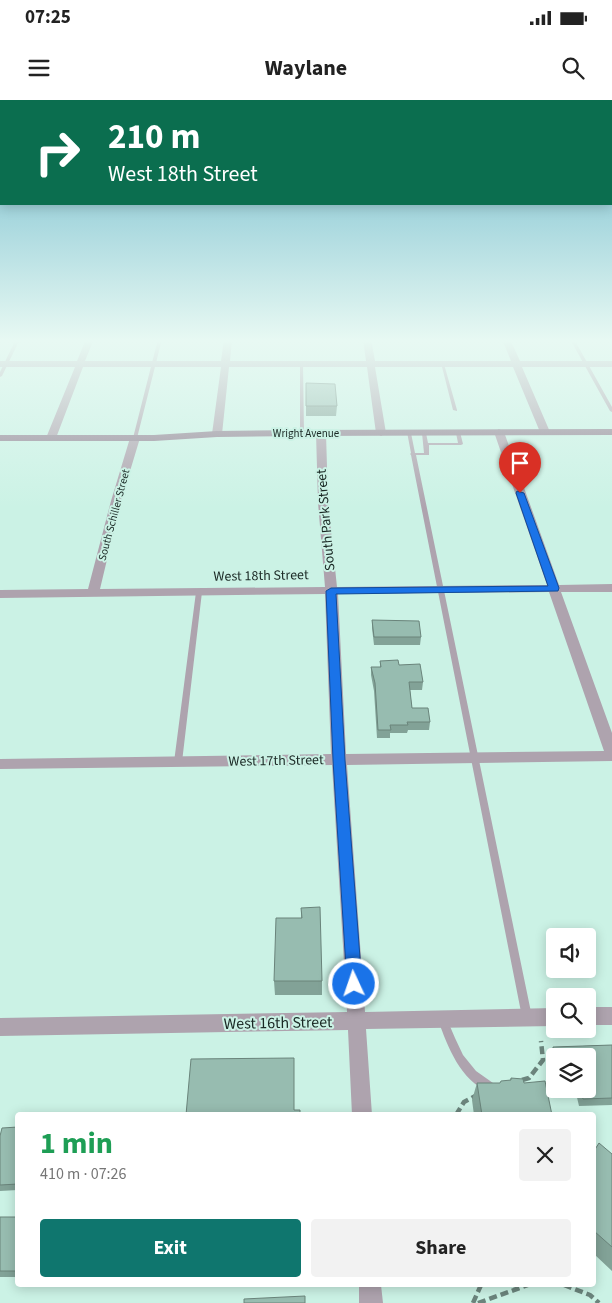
<!DOCTYPE html>
<html lang="en">
<head>
<meta charset="utf-8">
<style>
	body { margin:0; font-family:"Source Sans 3",sans-serif; background:#f2f2f2; color:#222; height:100vh; display:flex; flex-direction:column; font-size:19px; white-space:nowrap }
	* { box-sizing:border-box; margin:0 }
	p { font-size:16px; color:#767676 }
	.icon { flex:none; width:28px; height:28px; fill:none; stroke:currentColor; stroke-width:2; stroke-linecap:round; stroke-linejoin:round }
	.map { position:relative; flex:1; overflow:hidden }
	.side { position:absolute; left:15px; top:1012px; width:581px; height:175px; display:flex; flex-direction:column; background:#fff; border-radius:5px; box-shadow:0 2px 12px #0003 }
	.side>* { flex:none }
	.hud { position:absolute; left:0px; top:0px; width:612px; height:105px; box-shadow:0 2px 12px #0003; background:#0b6e4f; color:#fff; overflow:hidden }
	.buttons { position:absolute; left:546px; top:828px; display:grid; gap:10px }
	.buttons a { display:grid; place-items:center; width:50px; height:50px; border-radius:5px; background:#fff; box-shadow:0 2px 12px #0003; font-size:25px }
	.pin { position:absolute; display:grid; place-items:center; width:42px; height:42px; color:#fff; margin:-51px -21px; border-radius:50% 50% 50% 0; rotate:-45deg; box-shadow:0 0 5px #0007 }
	.pin .icon { rotate:45deg }
	.me { position:absolute; width:55px; margin:-28px; rotate:357deg; stroke-linejoin:round; filter:drop-shadow(0 0 4px #0008) }
	.turn { display:flex; align-items:center; gap:18px; height:105px; padding:0 25px; font-size:22px }
	.turn .icon { width:65px; height:65px; stroke-width:2.5 }
	.turn b { display:block; font-size:35px; line-height:42px }
	.round { display:grid; place-items:center; flex:none; width:52px; height:52px; border-radius:5px; background:#f2f2f2 }
	.summary { display:flex; align-items:center; justify-content:space-between; height:85px; padding:0 25px }
	h1 { font-size:30px; font-weight:700; line-height:38px; color:#1e9e55 }
	.cta { display:flex; gap:10px; margin-top:auto; padding:10px 25px }
	.cta a { flex:1; height:58px; border-radius:5px; background:#0f766e; color:#fff; font-size:20px; font-weight:700; line-height:58px; text-align:center }
	.cta a+a { background:#f2f2f2; color:#222 }
	.status { display:flex; justify-content:space-between; align-items:center; height:35px; padding:0 25px; background:#fff; direction:ltr }
	.status svg { height:14px; fill:currentColor }
	header { display:flex; justify-content:space-between; align-items:center; height:65px; padding:0 25px; background:#fff; font-size:22px; font-weight:700 }
	.map>svg:first-child { display:block }
</style>
</head>
<body>
<div class="status"><b>07:25</b><svg viewBox="0 0 49 12"><path d="M0 12V9h3v3zM5 12V6h3v6zM10 12V3h3v9zM15 12V0h3v12zM26 1h20v11H26zM47 4h2v5h-2z"/></svg></div>
<header><svg class="icon" aria-label="menu" viewBox="0 0 24 24"><path d="M4 6h16M4 12h16M4 18h16"/></svg>Waylane<svg class="icon" aria-label="search" viewBox="0 0 24 24"><circle cx="10" cy="10" r="6"/><path d="M15 15l6 6"/></svg></header>
<div class="map">
<svg width="612" height="1203" viewBox="0 0 612 1203">
	<rect width="100%" height="100%" fill="#cbf2e5"/>
	<g fill="none" stroke-linecap="round" stroke-linejoin="round">
		<path stroke="#6b847c" stroke-width="4.5" stroke-dasharray="8 4" stroke-linecap="butt" d="M522,980l7,-2 14,-18 -2,-19
			M456,1015l8,-13 13,-7
			M513,1185h3
			M564,1185l26,10 9,8
			M473,1203l8,-18
			M478,1203l50,-18"/>
		<path fill="#aea3ae" fill-rule="evenodd" d="M16,239h4l-18,37 -2,1v-5z
			M158,239h4l-25,99 -2,1 -2,-1z
			M570,239h4l38,68v5l-2,-1z
			M441,263l3,1 13,46v1l-4,-1z
			M300,264l3,1 1,68 -2,1 -2,-1z
			M407,332l4,1 4,20h9l-2,-20 2,-1 2,1 2,10h30l-2,-10 4,-1 3,12 -2,1h-32v10h-13l116,562 -2,3 -3,1 -3,-1 -2,-3 -111,-562 -1,-1 1,-1z
			M199,490l3,2 -20,170 -1,2h-6l-1,-2 22,-170z
			M443,916l3,1 9,21 8,17 13,16 17,12 1,4 -1,4 -4,1c-29,-12 -41,-45 -51,-72l2,-3z"/>
		<path fill="#aea3ae" fill-rule="evenodd" d="M86,239h8l-9,22h136l3,-22h8l-2,22h136l-3,-22h8l4,22h136l-9,-22h8l10,22h92v6h-90l28,65 -5,3 -5,-3 -27,-65h-138l11,66 -5,3 -5,-3 -9,-66h-138l-7,67 -5,3 -5,-3 9,-67h-138l-27,71 -5,3 -3,-1 -2,-2 29,-71h-75v-6h77z
			M499,329l5,3 55,153 53,-1v8h-51l51,141v28l-265,4 18,247 190,-4v18l-189,3 6,86h-20l-4,-85 -348,6v-18l347,-6 -15,-247 -332,4v-10l331,-5 -6,-160 -325,4v-8l88,-1 23,-88 19,-63 5,-3 5,3 -19,63 -21,88 225,-2 -7,-85 -2,-69 5,-3 5,3 2,69 9,85 210,-2 -53,-153zM549,492l55,159 -258,3 -8,-160z
			M588,907h24v18h-24z
			M359,1185h22l2,18h-24z"/>
		<path fill="#918292" fill-rule="evenodd" d="M612,329v6l-310,1 -85,1 -63,4h-154v-6h154l63,-4 85,-1z"/>
	</g>
	<path fill="#82a297" d="M306,283l31,23 -1,10h-30z
		M372,520l49,17 -1,8h-46l-2,-17z
		M380,561l19,4 24,17 -1,8h-12l2,18 18,14 -1,8h-21l-1,3h-17v5h-13l-3,-47 -3,-16v-8h9z
		M301,808l21,73v14h-47l-1,-14 27,-63z
		M612,945v60l-33,1 -4,-17h13v-33h-33v20l-5,-22 3,-7z
		M511,978l13,5 28,32h-78l-2,-15 5,-17h23l10,-3z
		M18,1027v63l-18,1v-55z
		M594,1051l18,3v117l-18,-17z
		M0,1117h18v60h-18z"/>
	<path fill="#97bcb0" stroke="#6a847b" d="M306,283l29,1 2,22h-31z
		M372,520l47,1 2,16h-47z
		M398,560l1,5 21,-1 3,18h-14l3,26h16l2,14h-23l1,3h-18l1,5h-13l-3,-47 -4,-16h10l-1,-6z
		M320,807l2,74h-48l2,-63h26l-1,-10z
		M612,945v53l-29,1 -3,-10h8v-33l-33,1 -2,-10z
		M294,958v52h6v5h-114l5,-56z
		M511,978l12,1 1,4 21,-2 7,34h-70l-5,-32h23l1,-2 10,-1z
		M18,1027v57l-18,1v-49l2,-8z
		M599,1043l13,11v93l-18,-16v-80z
		M0,1117h18v54h-18z
		M305,1196v7h-61v-4z"/>
	<linearGradient id="sky" x2="0" y2="1"><stop stop-color="#69b7ca"/><stop offset="0.59" stop-color="#e8f9f3"/><stop offset="1" stop-color="#e8f9f3" stop-opacity="0"/></linearGradient>
	<rect width="612" height="408" fill="url(#sky)"/>
	<path fill="#1a73e8" stroke="#114b97" d="M517,391l7,2 35,95 -1,3 -222,3 9,166 17,224 -3,5 -5,2 -5,-2 -2,-5 -14,-224 -7,-169 5,-3 217,-2 -32,-93z"/>
	<g text-anchor="middle" dominant-baseline="central" stroke-width="4" stroke-linejoin="round" paint-order="stroke">
		<g font-size="11" fill="#1a2824" stroke="#cbf2e5">
			<text x="306" y="333">Wright Avenue</text>
			<text transform="translate(114 415) rotate(-75)">South Schiller Street</text>
		</g>
		<g font-size="14" fill="#1a2824" stroke="#cbf2e5">
			<text transform="translate(326 420) rotate(-95)">South Park Street</text>
			<text transform="translate(261 476) rotate(-1)">West 18th Street</text>
			<text transform="translate(276 661) rotate(-1)">West 17th Street</text>
		</g>
		<g font-size="16" fill="#1a2824" stroke="#cbf2e5">
			<text transform="translate(278 923) rotate(-1)">West 16th Street</text>
		</g>
	</g>
</svg>
<div class="buttons">
<a><svg class="icon" aria-label="sound" viewBox="0 0 24 24"><path d="M4 9h4l5-4v14l-5-4H4zM17 9q2 3 0 6"/></svg></a>
<a><svg class="icon" aria-label="search" viewBox="0 0 24 24"><circle cx="10" cy="10" r="6"/><path d="M15 15l6 6"/></svg></a>
<a><svg class="icon" aria-label="layers" viewBox="0 0 24 24"><path d="M12 4l9 5-9 5-9-5zM3 14l9 5 9-5"/></svg></a>
</div>
<div class="pin" style="left:520px;top:393px;background:#d93025"><svg class="icon" aria-label="arrive" viewBox="0 0 24 24"><path d="M6 21V4h12l-3 4 3 4H6"/></svg></div>
<svg class="me" style="left:354px;top:884px" viewBox="-20 -20 40 40"><circle r="17" fill="#1a73e8" stroke="#fff" stroke-width="3"/><path d="M0-11L8 9 0 5-8 9z" fill="#fff"/></svg>
<div class="hud">
<div class="turn"><svg class="icon" aria-label="right" viewBox="0 0 24 24"><path d="M7 20v-9h11M14 6l5 5-5 5"/></svg><div><b>210 m</b>West 18th Street</div></div>
</div>
<section class="side">
<div class="summary"><div><h1>1 min</h1><p>410 m · 07:26</p></div><a class="round"><svg class="icon" aria-label="close" viewBox="0 0 24 24"><path d="M6 6l12 12M18 6L6 18"/></svg></a></div>
<div class="cta"><a>Exit</a><a>Share</a></div>
</section>
</div>
</body>
</html>
